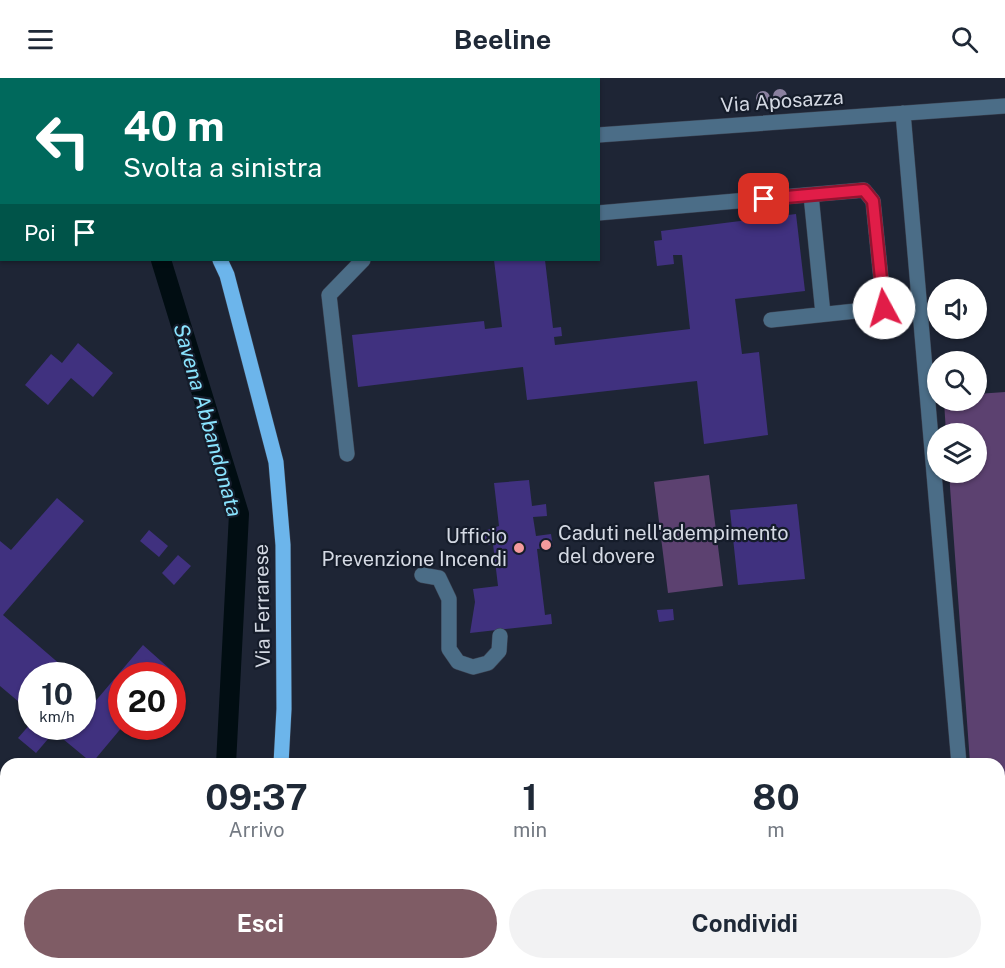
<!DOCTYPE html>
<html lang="it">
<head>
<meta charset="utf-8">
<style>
	body { margin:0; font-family:"Public Sans",sans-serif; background:#f2f2f3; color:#1f2937; height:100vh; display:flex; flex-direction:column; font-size:22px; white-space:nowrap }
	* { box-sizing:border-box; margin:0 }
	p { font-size:20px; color:#747a83 }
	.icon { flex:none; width:33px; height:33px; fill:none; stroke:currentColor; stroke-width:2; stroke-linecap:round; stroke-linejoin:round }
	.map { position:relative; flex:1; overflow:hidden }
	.sheet { position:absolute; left:0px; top:680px; width:1005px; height:212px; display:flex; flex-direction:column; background:#fff; border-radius:18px 18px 0 0; box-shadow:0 2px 4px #0004 }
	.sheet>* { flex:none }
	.top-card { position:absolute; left:0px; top:0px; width:600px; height:183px; box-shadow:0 2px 4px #0004; background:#00695c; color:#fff; overflow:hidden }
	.buttons { position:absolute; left:927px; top:201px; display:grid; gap:12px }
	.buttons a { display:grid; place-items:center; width:60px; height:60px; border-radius:50%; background:#fff; box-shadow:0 2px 4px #0004; font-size:30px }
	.speed { position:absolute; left:18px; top:584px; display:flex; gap:12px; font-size:30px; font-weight:700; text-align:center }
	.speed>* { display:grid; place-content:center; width:78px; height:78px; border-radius:50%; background:#fff; box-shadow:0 2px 4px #0004; line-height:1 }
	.speed small { font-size:15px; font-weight:400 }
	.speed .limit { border:9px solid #d22; background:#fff; color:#111 }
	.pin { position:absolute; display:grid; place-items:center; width:51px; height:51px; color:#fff; margin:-26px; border-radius:12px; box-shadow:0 3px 9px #0006 }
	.me { position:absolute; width:66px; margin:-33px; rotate:354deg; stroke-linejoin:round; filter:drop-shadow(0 0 4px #0008) }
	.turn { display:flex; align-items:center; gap:21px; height:126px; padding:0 24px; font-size:27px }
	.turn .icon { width:78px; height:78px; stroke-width:2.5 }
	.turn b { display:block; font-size:42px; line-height:51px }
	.then { display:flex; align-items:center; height:57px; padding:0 24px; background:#0003; gap:12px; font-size:22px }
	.eta { display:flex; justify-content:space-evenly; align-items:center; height:102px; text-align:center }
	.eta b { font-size:36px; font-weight:700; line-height:42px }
	.primary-button { display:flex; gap:12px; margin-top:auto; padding:12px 24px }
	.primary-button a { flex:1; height:69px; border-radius:36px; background:#7f5c65; color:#fff; font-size:24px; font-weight:700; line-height:69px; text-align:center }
	.primary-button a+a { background:#f2f2f3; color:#1f2937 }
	header { display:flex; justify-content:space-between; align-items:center; height:78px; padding:0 24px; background:#fff; font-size:27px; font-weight:700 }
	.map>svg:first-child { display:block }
</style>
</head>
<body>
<header><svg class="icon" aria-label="menu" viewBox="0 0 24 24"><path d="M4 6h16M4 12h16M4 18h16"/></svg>Beeline<svg class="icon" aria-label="search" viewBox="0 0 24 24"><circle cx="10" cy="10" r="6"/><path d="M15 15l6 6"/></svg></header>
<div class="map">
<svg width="1005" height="890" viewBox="0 0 1005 890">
	<rect width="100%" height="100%" fill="#1e2535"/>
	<path fill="#272f44" d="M296,885h135l1,5h-135z"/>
	<path fill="#5c4170" d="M1005,314v459h-6v-87l-29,-1 -21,-290 27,-1v-38l-30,-1 -2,-32 32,-1 1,-6z
		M709,397l14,111 -55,7 -14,-111z"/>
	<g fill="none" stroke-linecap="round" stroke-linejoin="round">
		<path stroke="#010d12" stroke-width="20" d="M161,182l78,254 -13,250
			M237,885l1,5"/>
	</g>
	<path fill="#40317f" d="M796,136l9,77 -70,8 7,55 17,-2 9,83 -64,9 -7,-63 -170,19 -4,-33 -165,20 -6,-52 132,-14 1,8 17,-2 -8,-67h51l8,68 8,-1 1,9 -8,1 1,8 135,-16 -8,-74h-9l1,9 -17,2 -3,-25 8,-1 -1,-9z
		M78,265l35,30 -20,24 -22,-19 -23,27 -23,-20 26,-31 11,9z
		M529,402l3,26 14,-2 1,12 -14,1 3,19 15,-2 2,13 -16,2 8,66 6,-1 1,10 -82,9 5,-31 -2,-13 25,-3 -5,-42 -8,1 -1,-14 15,-5 -5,-43z
		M57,420l27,23 -81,94 66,57 -2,3h-35v38l-32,-27v-145l11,9z
		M797,426l8,75 -67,6 -8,-75z
		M149,452l19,16 -9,11 -19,-16z
		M178,477l13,11 -17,19 -12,-12z
		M673,531l1,11 -15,2 -2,-12z
		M143,567l28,25 -4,5h-45l1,51 -31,37 -29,-24 12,-13h7v-9z
		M32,644v4h16l6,6 -18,21 -18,-15z
		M0,734l6,5v11l-6,-5z
		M6,868v17h41l6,5h-53v-15z"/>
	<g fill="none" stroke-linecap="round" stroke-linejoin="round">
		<defs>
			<path id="minor" d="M22,0l3,2
				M43,0l11,2
				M903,35l56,651
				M598,57l407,-29
				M811,117l12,119
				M598,135l266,-23 9,11 11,107 -113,12
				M347,376l-18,-159 34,-35
				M422,497l17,3 10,21v50l9,13 15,5 15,-4 11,-12 1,-15
				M296,885l11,5
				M976,885l1,5"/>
			<path id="major" d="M148,0l1,2
				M197,0l2,2
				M220,182l7,15 49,187 7,83 1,164 -3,55
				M279,885v5"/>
		</defs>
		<use href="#minor" stroke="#3b4251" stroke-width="16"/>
		<use href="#major" stroke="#3b4251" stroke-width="16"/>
		<use href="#minor" stroke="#4b6d87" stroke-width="15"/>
		<use href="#major" stroke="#6cb5eb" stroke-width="15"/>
	</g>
	<g fill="#8a809f">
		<circle cx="780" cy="18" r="7"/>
		<circle cx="763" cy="20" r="7"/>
	</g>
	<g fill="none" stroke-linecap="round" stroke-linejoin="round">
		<defs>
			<path id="route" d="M764,121l100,-9 9,11 11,107"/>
		</defs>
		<use href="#route" stroke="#92132f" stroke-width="15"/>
		<use href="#route" stroke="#e11d48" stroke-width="10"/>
	</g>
	<g fill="#f59b9d" stroke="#151c2a" stroke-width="2">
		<circle cx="546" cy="467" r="6"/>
		<circle cx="519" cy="470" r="6"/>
	</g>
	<g text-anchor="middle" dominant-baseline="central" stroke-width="4.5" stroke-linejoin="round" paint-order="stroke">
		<g font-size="20" fill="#d4d9e3" stroke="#151c2a">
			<text transform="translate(782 23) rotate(-4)">Via Aposazza</text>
			<text transform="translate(262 528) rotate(-91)">Via Ferrarese</text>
		</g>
		<g font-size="20" fill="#d4d9e3" stroke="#151c2a" text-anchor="start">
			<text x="558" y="455">Caduti nell'adempimento<tspan x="558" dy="23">del dovere</tspan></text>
			<text x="507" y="458" text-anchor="end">Ufficio<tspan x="507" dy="23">Prevenzione Incendi</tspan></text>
		</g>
		<g font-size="21" font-style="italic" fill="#8ae4ff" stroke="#151c2a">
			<text transform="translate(208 342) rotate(74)">Savena Abbandonata</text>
		</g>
	</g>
</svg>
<div class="buttons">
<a><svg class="icon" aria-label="sound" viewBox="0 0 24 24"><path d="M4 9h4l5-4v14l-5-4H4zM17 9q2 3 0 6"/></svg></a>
<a><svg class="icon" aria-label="search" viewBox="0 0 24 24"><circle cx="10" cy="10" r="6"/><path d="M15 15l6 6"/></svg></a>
<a><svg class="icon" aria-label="layers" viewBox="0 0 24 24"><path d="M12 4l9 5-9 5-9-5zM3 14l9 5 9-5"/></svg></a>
</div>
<div class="speed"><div>10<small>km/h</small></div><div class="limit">20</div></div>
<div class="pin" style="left:764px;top:121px;background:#d93025"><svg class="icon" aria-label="arrive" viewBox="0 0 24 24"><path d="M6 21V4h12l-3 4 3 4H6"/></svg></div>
<svg class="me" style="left:884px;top:230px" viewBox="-20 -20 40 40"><circle r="19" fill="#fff"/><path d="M0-13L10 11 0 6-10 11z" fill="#e11d48"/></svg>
<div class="top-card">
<div class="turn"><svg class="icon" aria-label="left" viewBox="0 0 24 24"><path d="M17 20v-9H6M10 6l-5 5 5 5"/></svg><div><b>40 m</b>Svolta a sinistra</div></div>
<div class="then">Poi<svg class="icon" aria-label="arrive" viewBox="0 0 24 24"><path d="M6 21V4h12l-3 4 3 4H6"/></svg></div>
</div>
<section class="sheet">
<div class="eta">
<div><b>09:37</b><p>Arrivo</p></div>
<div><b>1</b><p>min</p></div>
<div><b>80</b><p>m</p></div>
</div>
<div class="primary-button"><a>Esci</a><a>Condividi</a></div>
</section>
</div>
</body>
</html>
